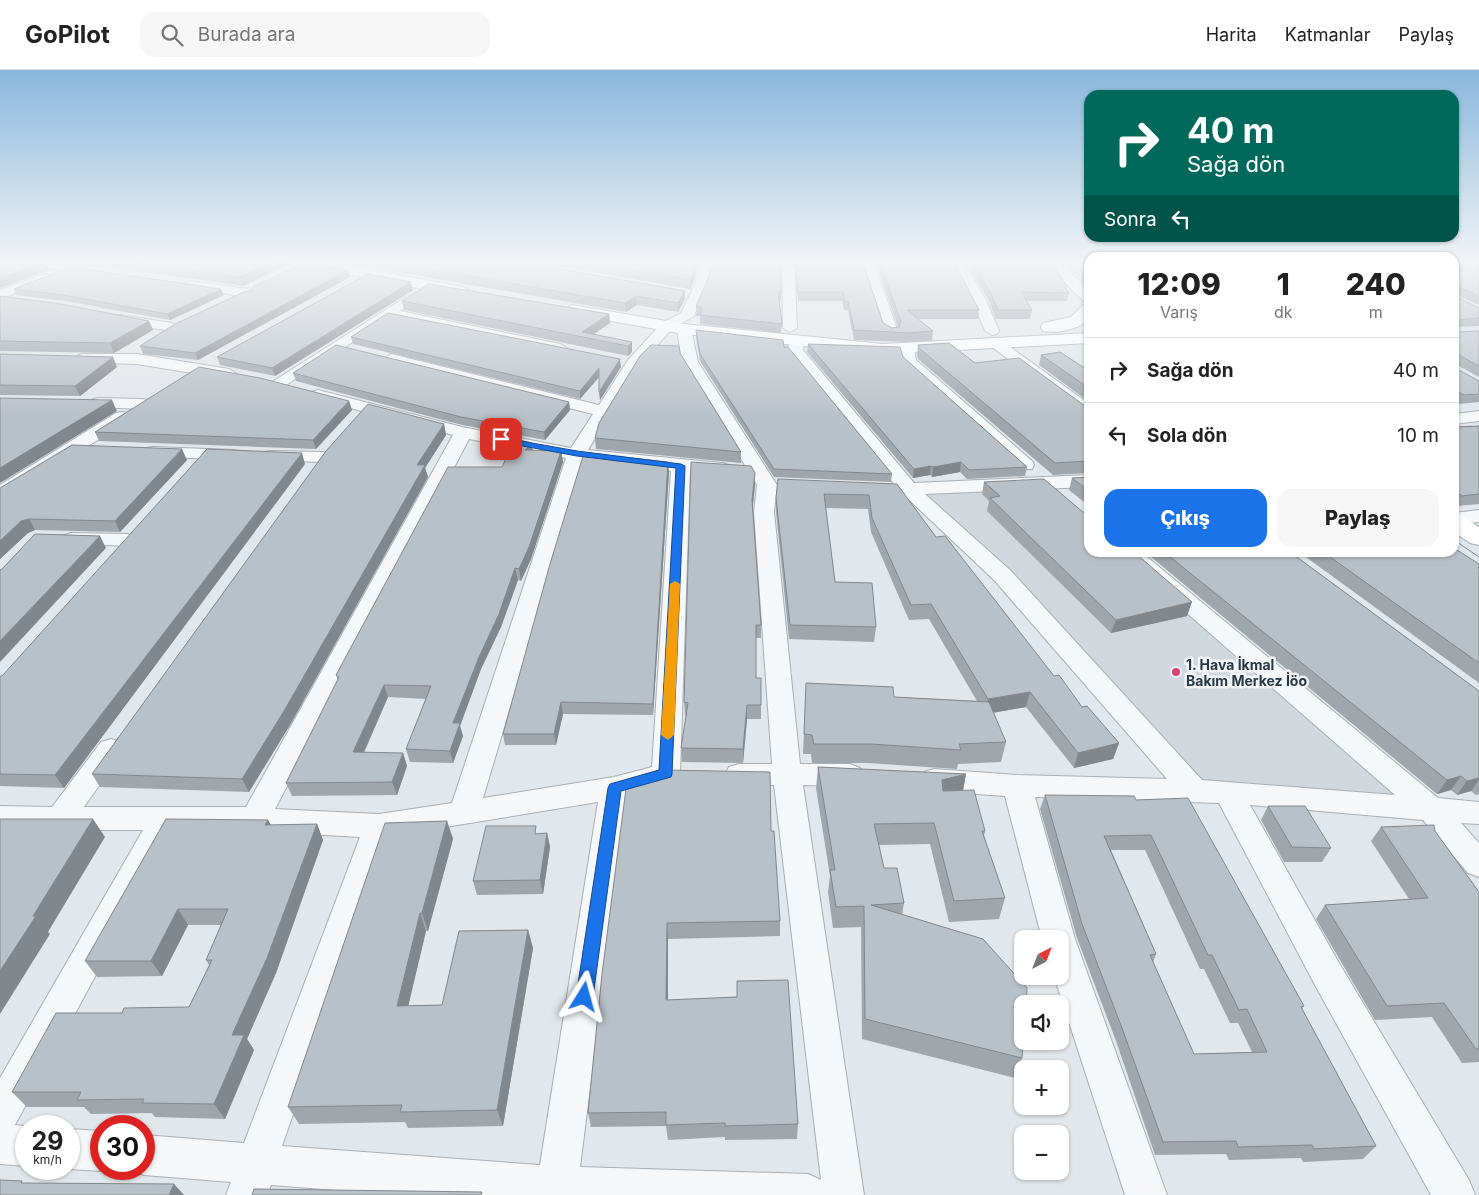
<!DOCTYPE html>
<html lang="tr">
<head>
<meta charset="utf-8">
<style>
	body { margin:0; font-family:Inter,sans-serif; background:#f6f6f6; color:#222; height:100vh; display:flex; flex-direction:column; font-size:19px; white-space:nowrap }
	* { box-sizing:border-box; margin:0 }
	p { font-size:16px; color:#767676 }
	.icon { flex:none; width:28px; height:28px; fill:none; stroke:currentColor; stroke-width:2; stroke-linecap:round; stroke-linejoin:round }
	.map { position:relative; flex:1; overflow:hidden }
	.details { position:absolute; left:1084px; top:182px; width:375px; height:305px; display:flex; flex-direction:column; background:#fff; border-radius:15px; box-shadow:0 1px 4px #0004 }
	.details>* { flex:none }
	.guide { position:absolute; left:1084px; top:20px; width:375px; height:152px; border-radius:15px; box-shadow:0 1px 4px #0004; background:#00695c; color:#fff; overflow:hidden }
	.needle { width:32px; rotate:42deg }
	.buttons { position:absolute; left:1014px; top:860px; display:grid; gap:10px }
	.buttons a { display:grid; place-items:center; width:55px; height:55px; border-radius:10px; background:#fff; box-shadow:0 1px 4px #0004; font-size:25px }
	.speed { position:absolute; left:15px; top:1045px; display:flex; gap:10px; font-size:25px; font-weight:700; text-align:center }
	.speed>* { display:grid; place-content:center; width:65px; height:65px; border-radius:50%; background:#fff; box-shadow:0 1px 4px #0004; line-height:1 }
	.speed small { font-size:12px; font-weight:400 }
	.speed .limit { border:8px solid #d22; background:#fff; color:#111 }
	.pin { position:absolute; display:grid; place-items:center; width:42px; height:42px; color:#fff; margin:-21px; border-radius:10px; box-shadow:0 2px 8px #0006 }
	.me { position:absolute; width:55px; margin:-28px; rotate:8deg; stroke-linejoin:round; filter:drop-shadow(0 0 4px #0008) }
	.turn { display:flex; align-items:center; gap:18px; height:105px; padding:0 20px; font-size:22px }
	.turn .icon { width:65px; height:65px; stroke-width:2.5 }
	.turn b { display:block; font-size:35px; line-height:42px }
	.then { display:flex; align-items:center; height:48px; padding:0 20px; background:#0003; gap:10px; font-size:19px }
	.eta { display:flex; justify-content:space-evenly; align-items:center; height:85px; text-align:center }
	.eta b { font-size:30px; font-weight:800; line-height:35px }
	.primary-button { display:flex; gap:10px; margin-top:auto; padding:10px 20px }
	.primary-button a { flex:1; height:58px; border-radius:15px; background:#1a73e8; color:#fff; font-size:20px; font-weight:800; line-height:58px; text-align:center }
	.primary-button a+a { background:#f6f6f6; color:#222 }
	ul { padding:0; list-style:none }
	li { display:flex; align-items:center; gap:15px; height:65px; padding:0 20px; border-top:1px solid #e0e0e0 }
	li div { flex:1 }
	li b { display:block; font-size:19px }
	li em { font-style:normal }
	header { display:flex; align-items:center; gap:30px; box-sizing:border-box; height:70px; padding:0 25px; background:#fff; border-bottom:1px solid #e0e0e0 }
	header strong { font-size:24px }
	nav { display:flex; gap:28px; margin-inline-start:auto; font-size:18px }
	.search { width:350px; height:45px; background:#f6f6f6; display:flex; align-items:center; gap:12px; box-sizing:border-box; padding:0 18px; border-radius:15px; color:#767676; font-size:19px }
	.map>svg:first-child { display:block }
</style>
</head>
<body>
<header>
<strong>GoPilot</strong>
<div class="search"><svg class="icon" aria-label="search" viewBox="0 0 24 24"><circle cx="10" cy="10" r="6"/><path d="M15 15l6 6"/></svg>Burada ara</div>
<nav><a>Harita</a><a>Katmanlar</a><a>Paylaş</a></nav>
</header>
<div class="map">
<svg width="1479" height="1125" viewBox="0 0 1479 1125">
	<rect width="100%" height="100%" fill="#e2e7eb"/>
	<path fill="#d0d7dd" d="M1045,413l44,69 38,1 303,255 -235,-16 -285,-302z"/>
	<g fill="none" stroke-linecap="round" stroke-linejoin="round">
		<defs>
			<path id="minor" d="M14,190h32l54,8 6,4 -6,4 -80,-12z
				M535,190h12l-5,11h-8l-2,-3z
				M697,190h12l-1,22 -14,34 -22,13 -33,36 -51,85 134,13 7,2 2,4 -2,4 -39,-1 -10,302 -4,7 -49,14 -47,372 228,7 13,6 -47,-395 -35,-1 -10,-3 -4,-7 4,-7 10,-3h33l-18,-252 3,-27 -75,-123 -5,-33 7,-4 7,4 7,33 79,123 -3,27 26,252h50l10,4 4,7 -4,7 -10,4 -47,-1 61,410h-465l-128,-10 -3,10h-42l5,-13 -87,-7 -14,-6h14v-34l100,8 116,-306 -105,-6 -81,-1 -159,295 11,1v40l-26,-2v-86l143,-248h-143v-24l52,1 49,-65 10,-3 10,3 4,7 -41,58h162l207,-372 -141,-37 -2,-3 2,-3 6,-2 144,37 109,21 22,-34 -207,-52 -3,-3 8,-5 208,51 29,-45 34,-37 19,-10 15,-31zM469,369l97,19 -114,345 -73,11 -104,-5zM584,390l87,11 -19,296 -38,10 -131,21zM598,732l-58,363 -258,-19 108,-310z
				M782,190h12l3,68 -7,4 -7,-4z
				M861,190h12l25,72 -2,3 -5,1 -7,-4z
				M950,190h12l24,40 13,31 -2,3 -5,1 -7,-4 -13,-31z
				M44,204l5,1 1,3 -1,3 -49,18v-9z
				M190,211l58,8 7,4 -7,4 -63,-9 -1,-3z
				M409,225l7,4 -16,12 160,33 7,4 -7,4 -161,-33 -6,-3 -110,71h-12l-2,-3z
				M120,245l52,8 7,4 -7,4 -57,-9 -2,-3 2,-3z
				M797,267l7,4 -1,9 111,133 175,-8v12l-164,7 85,76 192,210 193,15 -278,-243h24l297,246 41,4v22l-18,-1 18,20v34l-11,-4 -45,-53 -173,-15 89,158 130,217 6,15h-44l-116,-210 -96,-182 -184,-6 40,142 92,256h-42l-71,-219h6v-37h-18l-37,-143 -71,-5 -10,-3 -4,-8 4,-8 10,-3 83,6 150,4 -173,-199 -90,-85 -10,-2 -3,-4 4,-4 -108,-135 5,-12z
				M997,270l5,1 87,63v13l-6,-1 -91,-69 -2,-3z
				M907,275l7,4 2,11 116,101 2,4 -2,4h-14l-115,-105 -3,-15z
				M82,284h55l92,15 8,5 -8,5 -92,-15 -60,-2 -3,-3 3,-3z
				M99,328l43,1 6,1 2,4 -2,4 -6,1 -49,-2 -2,-4 2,-4z
				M1479,341v10l-25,3v-10z
				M122,342l6,1 3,4 -3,4 -121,76 -7,2v-14l116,-72z
				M153,377l81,3 6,1 3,4 -3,4 -6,1 -87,-4 -3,-4 3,-4z
				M270,381l52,1 6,1 3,4 -3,4 -6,1 -58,-2 -3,-4 3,-4z
				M1479,440v12l-25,3v-12z
				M71,463l56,1 7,2 3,4 -3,4 -7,2 -63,-3 -3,-4 3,-4z
				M69,1059l32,2v38h5l-5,2 -32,-2z"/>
			<path id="secondary" d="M288,190h30l145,27 8,5 -8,5 -168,-33z
				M1089,233v17c-11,9 -32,14 -46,11l-2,-4 2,-4 28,-6 12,-12z
				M572,235l112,19 199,20 206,-11v10l-206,11 -199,-20 -118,-21 -2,-3z"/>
			<path id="primary" d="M1043,190h15l31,30v14l-5,-2z
				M1072,190h15l2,14 -5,-1z
				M1454,444l8,2 17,11v18l-9,-2 -16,-11z"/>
		</defs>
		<use href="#minor" stroke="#a7afb5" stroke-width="2"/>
		<use href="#secondary" stroke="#a7afb5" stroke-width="2"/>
		<use href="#primary" stroke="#a1aeb7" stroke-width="2"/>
		<use href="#minor" fill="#f5f7f9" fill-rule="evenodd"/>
		<use href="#secondary" fill="#fff" fill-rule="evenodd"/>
		<use href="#primary" fill="#fff" fill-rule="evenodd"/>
		<path stroke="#7b8a95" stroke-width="1" d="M1063,190l26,25
			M1454,470l25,17"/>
	</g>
	<path fill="#9fa6ac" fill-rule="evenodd" d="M60,190h229l1,3 -47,23z
		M329,190h181l175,31v8l-7,13 -41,-7 -11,7z
		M528,190h168l-2,21 -4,8z
		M794,190h68l21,63 9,5 6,-1 -23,-67h78l26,50 -1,9h-60l15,12 -1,10 -25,1 -53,-2 -6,-30h-4l-2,-9h-44z
		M964,190h85l18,26 -1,3 3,4 -2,8h-41l6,9 -2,9h-34l-8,-20z
		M1454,190h16l-13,2v3l22,-2v42l-22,-10v2l22,11v18l-22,1v5l22,-1v46l-22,-12v4l22,12v21l-20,2 -5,-3z
		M710,204l71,18v9h-2l3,23 -1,9 -81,-9v-8h-4v-10z
		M350,207l-152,83 -55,-6 -3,-8z
		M14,219l210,6 -54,25 -105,-19 -49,-6z
		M413,220l-138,86 -55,-11 -3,-8z
		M0,226l149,25 4,9 -39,23 -114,-2z
		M402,231l207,13 1,9 -16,11 38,8v10l-4,4 -224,-46z
		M696,260l196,144 -1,8 -117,-5 -74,-116 -4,-24z
		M351,267l270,30 -21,33 -1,-23 -19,22 -227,-55z
		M808,274l95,13 124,110 -2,9 -58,3 -7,-7 -28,5 -2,-2 -17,3 -106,-126z
		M918,275l57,18 110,43 4,1v66l-36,2 -135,-116 -1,-4z
		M680,283l61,99v11l-145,-14 -1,-11z
		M0,284l117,13 -37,29 -80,-1z
		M1041,285l48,16v31l-50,-37z
		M293,303l276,29 1,8 -25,30 -83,-15 -166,-44z
		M349,331l3,9 -36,39 -217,-8 -4,-9z
		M444,354l2,11 -21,33 3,9 -138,248 -41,67 -149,-5 -8,-13z
		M1479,356v78l-22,2 -3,-2v-77z
		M532,373l1,8h28l2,11 -32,97 -10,22 -3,-1 -17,47 -20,42 -21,57 3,10 -10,27 -43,-1 -4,-13 20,-50 -38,-2 -24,56h39l4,13 -10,29 -105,1 -6,-13 52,-103 -2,-5 166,-208z
		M187,390l-67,72 -85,-2 -7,3 -28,26v-71z
		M305,394l-241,324 -64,-2v-110h2z
		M669,402l-16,243 -90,-1 -7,31h-51l-2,-11z
		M1089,407v29l-20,-16 3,-12z
		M984,412l100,31 103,103 -76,17 -124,-122 2,-10 -7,-7z
		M897,414l39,53 118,139 28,31 37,36 -6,16 -39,9 -48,-61 -33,6 13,29 -5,20 -43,2 -1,5 -89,-6h-56l-1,-9h-8l3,-71 88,14 83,4 -48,-82 -20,1 -38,-88 -3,-23 -42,-1 9,74 41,45 -2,15 -85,-3 -13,-127v-14z
		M755,415l-2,21 8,119v13h-5v40l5,27v14h-14l-4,44 -61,-1 -1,-14 5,-32h-1l-1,-14z
		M1145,482h145l189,139v103l-3,1 -5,-4 -14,4 -6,-5 -14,4z
		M1299,482h155l25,12v119z
		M818,697l148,7 -3,17 22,40 -1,5 21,62 -6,21 -50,3 -19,-78 -51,1 5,23 20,35 -2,12 120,143 -7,20 -153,-39 -1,-112 -28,1 -5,-36 2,-16 -14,-88z
		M1045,725l91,5 168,206 -2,3 74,137 -13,13 -60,3 -2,-4 -72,2 -3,-6 -71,1 -39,-114 -39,-103 -37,-129zM1111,780h34l55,119h4l26,54h8l14,29 -58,2 -41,-92 3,-8z
		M1268,736l63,42 -9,14h-38l-23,-42z
		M268,750l3,5 46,-1 6,16 -47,133 -29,66 7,11 -29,69 -70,-2 -3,-4 -61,1 -7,-7h-57l-15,-15 110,-79 67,-6 20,-42 -3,-5 15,-35h-33l-26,51 -65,1 -12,-16z
		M447,751l6,18 -25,92h-2l-18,75 34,-1 86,-75 5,18 -30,178 -95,2 -3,-6 -106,2 -11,-17z
		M1381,757l54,4 44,61v170l-17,1 -30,-46 -57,3 -59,-101 9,-14 84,-6 -38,-58z
		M771,761l9,90v15l-112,3v61l69,-3v-16l61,143 -1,15 -72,1v-3l-57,3 -2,-14 -75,1 -3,-14 14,-139z
		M547,763l3,14 -7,47 -66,1 -4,-14z"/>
	<path fill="#82878c" d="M277,190h12l1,3 -47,23 -3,-9z
		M695,190h1l-2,21 -4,8v-9z
		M1454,190h16l-16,2z
		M45,191l4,9 -49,18v-10z
		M348,200l2,7 -152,83 -3,-7z
		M411,212l2,8 -138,86 -3,-8z
		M221,219l3,6 -54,25 -3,-6z
		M685,221v8l-7,13v-9z
		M636,226l1,9 -11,7 -1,-9z
		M609,244l1,9 -22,15 -6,-6z
		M149,251l4,9 -39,23 -4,-10z
		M632,272v10l-4,4v-10z
		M113,287l4,10 -37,29 -5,-10z
		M620,289l1,8 -21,33 -1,-8z
		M599,298l1,8 -20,23v-8z
		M112,330l5,11 -117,72v-15z
		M349,331l3,9 -36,39 -3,-9z
		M569,332l1,8 -25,30 -1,-8z
		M444,354l2,11 -21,33 3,9 -138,248 -41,67 -7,-13 175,-314z
		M532,373l1,11 -8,-4z
		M182,379l5,11 -67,72 -5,-11z
		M561,381l2,11 -32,97 -10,22 -2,-12z
		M302,383l3,11 -241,324 -9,-13z
		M668,392l1,10 -16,243v-11z
		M961,392l-1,10 -28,5 1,-10z
		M931,396l-1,9 -17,3 1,-9z
		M755,403v12l-3,27v-12z
		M29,449l6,11 -7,3 -28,26v-18l21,-20z
		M100,466l6,12 -106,114v-21z
		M515,498l3,12 -17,47 -20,42 -21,57 3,10 -10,27 -3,-12 3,-28 26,-66z
		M1192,532l-5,14 -76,17 5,-13z
		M384,615l4,12 -30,68 -5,-13z
		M1030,622l-4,15 -41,7 3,-15z
		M561,632l2,12 -7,31 -2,-11z
		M747,635v14l-4,44v-14z
		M1119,673l-6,16 -39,9 4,-15z
		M403,683l4,13 -10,29 -5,-13z
		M966,704l-4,21 -25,6 5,-21z
		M1461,706l-10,14 -14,4 10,-14z
		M1479,708v2l-8,11 -14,4 10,-14z
		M93,749l12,18 -57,95 2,2 -50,80v-43l33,-55z
		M268,750l8,15 -11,-10z
		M447,751l6,18 -25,92 -6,-18z
		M317,754l6,16 -47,133 -29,66 7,11 -29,69 -11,-15 18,-69z
		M547,763l3,14 -7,47 -3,-14z
		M178,839l10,16 -26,51 -11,-15z
		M420,843l6,18 -22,93 -7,-18z
		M667,853l1,16v76l-2,-15z
		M528,860l5,18 -30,178 -6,-16z
		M174,1114l10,11h-15z"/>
	<path fill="#b9c1c8" stroke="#82878c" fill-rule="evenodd" d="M10,190h26l9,1 -45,17v-15z
		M116,190h161l-37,17z
		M375,190h135l175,31 -7,12 -42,-7 -11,7z
		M575,190h120l-1,13 -4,7z
		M710,190h70l1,32h-3l4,32 -82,-9 2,-7 -6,-2 14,-32z
		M795,190h67l21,63 9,5 7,-1 2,-5 -22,-62h74l26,50h-72l26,21 -25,2 -54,-3 -6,-29h-3l-2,-9h-45z
		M971,190h78l18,26h-3l5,7 -48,-1 11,18h-34l-9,-20z
		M1454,190h3v5l22,-2v33l-23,-11 1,12 22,11v10l-23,2 1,12 22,-1v35l-22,-12v15l22,12v13l-15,1 -10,-5z
		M307,192l41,8 -153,83 -55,-7 35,-22 69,-32 7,-1 2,-4z
		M70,197l151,22 -54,25 -104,-19 -49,-6z
		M368,204l43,8 -139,86 -55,-11z
		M429,214l180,30 -27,18 50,10 -4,4 -226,-45z
		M0,226l61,8 88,17 -39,22 -110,-2z
		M388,243l232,46 -21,33v-24l-19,23 -229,-54z
		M696,260l87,10 1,7h4l104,127 -118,-5 -74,-115z
		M949,273l26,20 44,-5 66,48 4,1v54l-34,2 -136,-115 -1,-3z
		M808,274l92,3 3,10 124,110 -58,3 -8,-8 -28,5 -2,-1 -17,3z
		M336,275l233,57 -25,30 -83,-15 -168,-44z
		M651,275l28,1 1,7 61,99 -146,-14 4,-15 41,-67z
		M1060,282l29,19v17l-48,-33z
		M0,284l113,3 -38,29 -75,-1z
		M199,297l61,11 89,23 -36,39 -218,-8z
		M0,328l112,2 -112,68z
		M368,334l76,20 -27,41h8l-141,246 -42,68 -150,-5 234,-323z
		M1479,356v68l-17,2 -8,-6v-63z
		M515,369l17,4 -7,7 36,1 -32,96 -10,22 -4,-1 -16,46 -20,43 -26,66h7l-10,28 -44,-2 25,-63 -47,-1 -31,67 50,1 -11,29 -106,1 53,-106 -3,-2 112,-208h54z
		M72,375l110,4 -67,72 -86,-2 -8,2 -21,20v-53z
		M207,379l95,4 -247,322 -55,-1v-98h2z
		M584,383l84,9 -15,242 -92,-2 -7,32h-51l47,-170z
		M691,392l60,4 4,7 -3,27 9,125h-5v53h5v27h-14l-4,44 -62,-1 7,-45 -4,-1z
		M1089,407v14l-17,-13z
		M778,409l119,5 39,53 9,-1 109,140 5,-1 23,32 5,-1 32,37 -41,10 -48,-61 -42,7 -57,-95 -20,1 -39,-87 -3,-23 -45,-1 11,88 37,1 4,44 -86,-2 -14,-127z
		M1044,409l40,34 5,1v38h45l58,50 -76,18 -126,-122 10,-2 -16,-14z
		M35,464l65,2 -100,105v-71l2,-1z
		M1454,478l25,16v3l-1,1h1v95l-156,-111h131z
		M1164,482h126l189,139v87l-12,3 -6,-5 -14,4z
		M806,613l87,4 1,10 95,5 17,40 -47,2 2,6 -90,-6h-57l-2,-9 -8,-1z
		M818,697l148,7 -24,6 1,11 31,-1 11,41h-3l23,67 -51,3 -20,-78 -60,1 10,44h13l7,35 -33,2 112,34 44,49 -1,16h-4v37h1l-1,17 -157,-39 -1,-113 -28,1 -6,-37h5z
		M665,700l105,2 1,59h3l6,90 -113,2 -1,77 71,-3v-16l51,-1 10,144 -73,2v-3l-59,2v-13l-78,1 14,-139 25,-193z
		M1045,725l89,1 2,4 52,-2 116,208 -3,1 75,139 -62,3 -2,-4 -74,2 -2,-6 -73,1 -41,-114 -40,-104zM1151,765l57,120h4l27,55 8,-1 20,43 -73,2 -44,-99 6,-1 -52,-118z
		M1268,736h37l26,42 -39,-1z
		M0,749h93l-60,97h3l-36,55z
		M166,749l102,1 -3,5 52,-1 -50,134 -35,77h12l-30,69 -72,-1 2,-4 -67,1 4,-8h-69l44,-79h66l2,-5 65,-1 23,-47h-6l22,-51h-50l-27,52h-66z
		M447,751l-25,92h-2l-23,93 45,-1 17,-74 69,-1 -31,180 -97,2 2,-7 -114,2 97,-284z
		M1434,755l1,6 44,61v157h-3l-32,-46 -57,3 -62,-101 103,-7 -47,-71z
		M486,756h50l-1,8 12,-1 -7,47 -67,1z
		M0,1110l22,1 -1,2 153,1 -5,11h-169z
		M254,1119l228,3 -1,3h-229z"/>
	<linearGradient id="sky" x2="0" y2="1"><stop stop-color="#89b7dd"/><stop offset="0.55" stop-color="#f2f4f6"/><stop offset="1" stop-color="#f2f4f6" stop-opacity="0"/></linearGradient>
	<rect width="1479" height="348" fill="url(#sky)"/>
	<path fill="#1a73e8" stroke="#114b97" d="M498,367l79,14 104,13 4,2 -13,308 -1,3 -50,14 -28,206 -3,6 -6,2 -6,-2 -2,-6 32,-209 2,-4 49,-14 17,-302 -99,-12 -76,-14 -3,-1z"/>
	<path fill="#f59e0b" d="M675,511l5,3 -6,151 -6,5 -7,-5 9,-151z"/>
	<circle fill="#d34475" stroke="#f2f5f8" stroke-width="2" cx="1176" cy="602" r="5"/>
	<g text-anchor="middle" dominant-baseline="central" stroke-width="5" stroke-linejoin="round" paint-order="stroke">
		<g font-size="14" font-weight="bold" fill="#293843" stroke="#f2f5f8" text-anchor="start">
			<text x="1186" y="594">1. Hava İkmal<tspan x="1186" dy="16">Bakım Merkez İöo</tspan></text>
		</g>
	</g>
</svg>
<div class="buttons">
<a><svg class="needle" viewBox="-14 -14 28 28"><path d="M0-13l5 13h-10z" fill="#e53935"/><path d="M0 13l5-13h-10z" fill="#767676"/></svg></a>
<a><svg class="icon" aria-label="sound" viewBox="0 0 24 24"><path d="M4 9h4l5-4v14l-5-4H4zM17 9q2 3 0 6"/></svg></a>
<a>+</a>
<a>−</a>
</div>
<div class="speed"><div>29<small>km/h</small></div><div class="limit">30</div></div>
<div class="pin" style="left:501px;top:369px;background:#d93025"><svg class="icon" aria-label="arrive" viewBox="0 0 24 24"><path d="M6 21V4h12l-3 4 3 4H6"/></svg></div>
<svg class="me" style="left:584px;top:927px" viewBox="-20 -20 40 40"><path d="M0-17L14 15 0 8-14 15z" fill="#1a73e8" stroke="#fff" stroke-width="4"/></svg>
<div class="guide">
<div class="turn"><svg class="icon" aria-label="right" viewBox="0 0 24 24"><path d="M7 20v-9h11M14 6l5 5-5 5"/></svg><div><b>40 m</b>Sağa dön</div></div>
<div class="then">Sonra<svg class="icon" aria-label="left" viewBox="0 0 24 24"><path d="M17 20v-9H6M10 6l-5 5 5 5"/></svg></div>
</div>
<section class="details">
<div class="eta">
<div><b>12:09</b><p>Varış</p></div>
<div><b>1</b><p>dk</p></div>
<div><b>240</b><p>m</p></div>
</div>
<ul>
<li><svg class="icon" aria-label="right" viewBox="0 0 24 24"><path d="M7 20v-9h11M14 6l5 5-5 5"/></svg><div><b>Sağa dön</b></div><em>40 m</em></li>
<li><svg class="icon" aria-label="left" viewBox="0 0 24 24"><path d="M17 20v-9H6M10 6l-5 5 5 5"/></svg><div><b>Sola dön</b></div><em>10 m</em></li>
</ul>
<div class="primary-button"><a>Çıkış</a><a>Paylaş</a></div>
</section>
</div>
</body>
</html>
